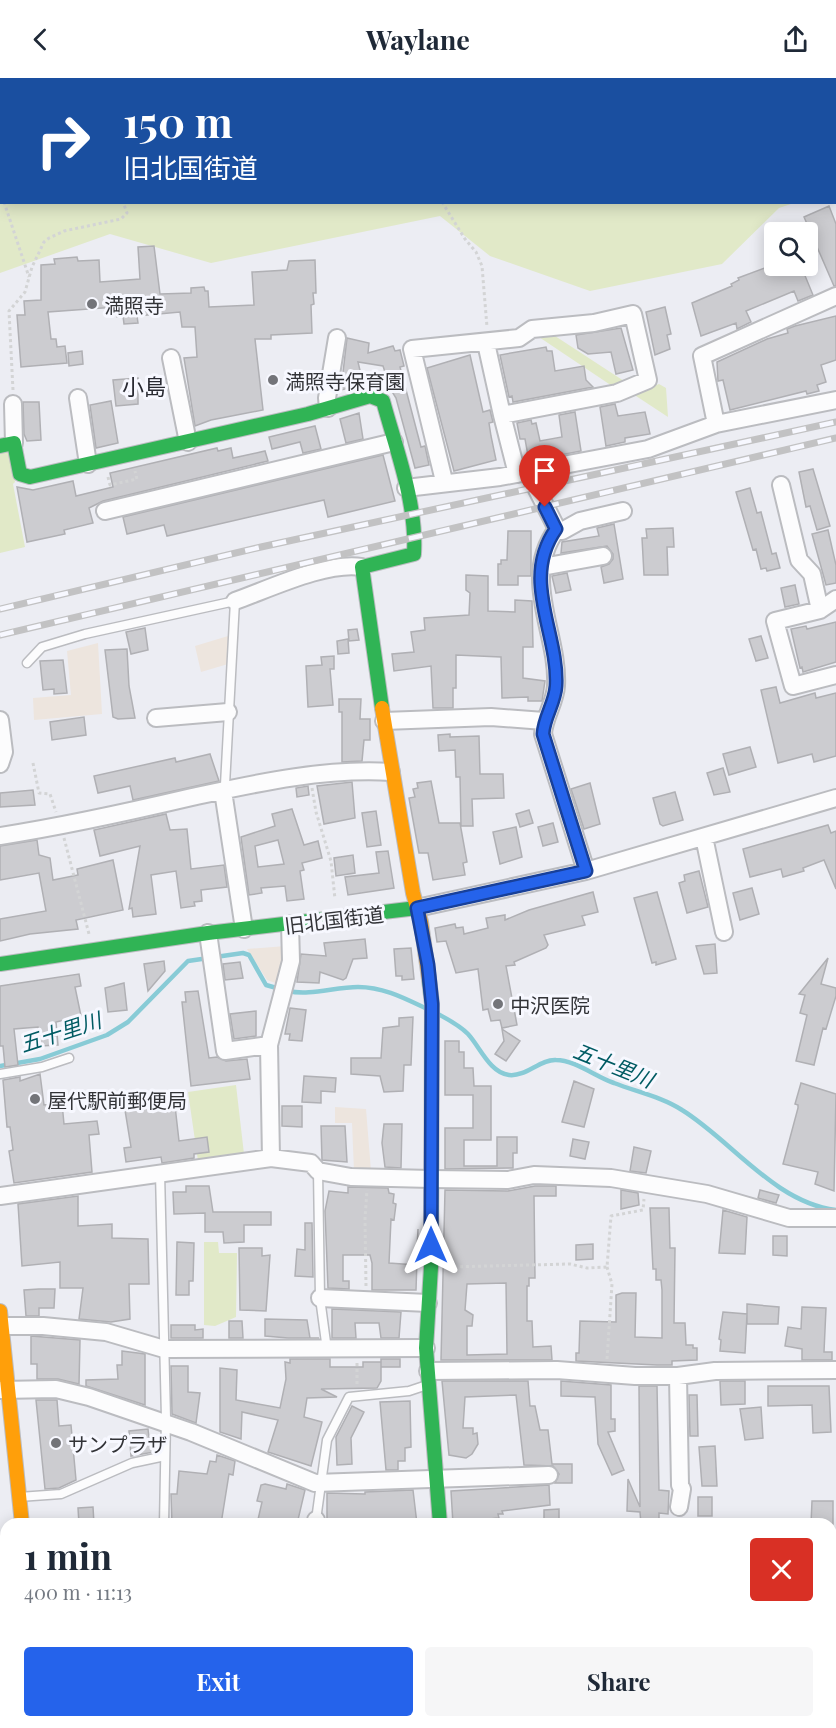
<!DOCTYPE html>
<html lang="en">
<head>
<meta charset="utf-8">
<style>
	body { margin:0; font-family:"Playfair Display","Noto Sans JP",serif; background:#f6f6f7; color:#1f2937; height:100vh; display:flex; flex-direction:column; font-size:22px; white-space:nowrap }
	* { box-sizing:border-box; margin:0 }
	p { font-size:20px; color:#747a83 }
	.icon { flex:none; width:33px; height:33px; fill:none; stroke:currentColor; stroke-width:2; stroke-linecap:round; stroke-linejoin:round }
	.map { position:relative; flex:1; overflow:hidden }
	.side { position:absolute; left:0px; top:1440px; width:837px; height:210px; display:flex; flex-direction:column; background:#fff; border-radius:18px 18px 0 0; box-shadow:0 3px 15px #0003 }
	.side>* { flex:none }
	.top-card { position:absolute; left:0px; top:0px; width:837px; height:126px; box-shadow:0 3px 15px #0003; background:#1a4fa0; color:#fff; overflow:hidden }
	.controls { position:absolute; left:764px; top:144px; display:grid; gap:12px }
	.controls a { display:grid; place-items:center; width:54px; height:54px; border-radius:6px; background:#fff; box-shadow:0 3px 15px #0003; font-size:30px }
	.pin { position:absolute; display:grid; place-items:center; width:51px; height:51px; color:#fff; margin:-62px -26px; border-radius:50% 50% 50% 0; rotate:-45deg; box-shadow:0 0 6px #0007 }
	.pin .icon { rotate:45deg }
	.me { position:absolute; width:66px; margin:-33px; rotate:0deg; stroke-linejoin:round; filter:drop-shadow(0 0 4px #0008) }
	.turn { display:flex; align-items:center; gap:21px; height:126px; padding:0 24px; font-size:27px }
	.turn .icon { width:78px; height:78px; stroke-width:2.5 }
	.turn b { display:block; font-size:42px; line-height:51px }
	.round { display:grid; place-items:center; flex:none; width:63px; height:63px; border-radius:6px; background:#f6f6f7 }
	.overview { display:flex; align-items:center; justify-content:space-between; height:102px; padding:0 24px }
	h1 { font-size:36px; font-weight:700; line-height:45px }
	.primary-button { display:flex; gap:12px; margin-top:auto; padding:12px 24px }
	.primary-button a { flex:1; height:69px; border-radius:6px; background:#2563eb; color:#fff; font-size:24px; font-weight:700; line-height:69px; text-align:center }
	.primary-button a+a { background:#f6f6f7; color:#1f2937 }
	header { display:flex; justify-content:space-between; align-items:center; height:78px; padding:0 24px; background:#fff; font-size:27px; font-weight:700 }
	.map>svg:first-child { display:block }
</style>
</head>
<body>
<header><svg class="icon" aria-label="back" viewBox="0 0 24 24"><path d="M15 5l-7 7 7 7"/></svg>Waylane<svg class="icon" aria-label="share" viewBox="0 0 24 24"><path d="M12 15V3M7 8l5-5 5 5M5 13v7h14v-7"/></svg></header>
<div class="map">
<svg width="836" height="1650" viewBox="0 0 836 1650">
	<rect width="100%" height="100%" fill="#ecedf3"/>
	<path fill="#ede5de" d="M228,558v28l-27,8 -6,-26z
		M98,565l4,71 -68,6 -1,-22 38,-3 -4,-44z
		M286,868l-8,38 -11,-4 -20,-31z
		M335,1029l31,2 5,62h-17l-2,-48h-17z"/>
	<path fill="#f1e3e3" d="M250,1644h202l1,6h-204z"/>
	<path fill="#e1e9c8" d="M0,0h836v21v-19h-834v122l792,1 -15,5 -57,56 -132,27 -100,-35 -50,-40 -229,47 -101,-29 -110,39z
		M552,256l75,49 -12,5 -79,-53z
		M659,306l7,4 2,29 -35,-23z
		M11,373l4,31 -2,2 12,63 -25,6v-100z
		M236,1007l8,69 -46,7 -10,-69z
		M204,1164h14l1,11h18l-1,64 -21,9 -11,-1z"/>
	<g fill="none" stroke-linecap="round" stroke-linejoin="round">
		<path stroke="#88cbd6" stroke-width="4.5" d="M288,913c22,5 47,-4 70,-4 25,0 46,11 67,21
			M438,936c11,6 21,11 30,20 12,13 22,39 41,41 17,2 31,-16 47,-15 19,0 40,17 58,23 23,9 48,14 68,27 49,30 93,93 154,100
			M0,988l40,-7 67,-24 21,-13 60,-61 55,-8 6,2 17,30 14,4
			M831,1490l5,-1
			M245,1644v6"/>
	</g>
	<path fill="#ccccd0" stroke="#b0b0b4" stroke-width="1.5" fill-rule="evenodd" d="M829,128l7,18v62h-2l-30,-69z
		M154,168l6,48 31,-1v-5l13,-1 1,4h3l1,16 45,-2 -2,-33 35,-2 2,-9 26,-1 1,33h-3l1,11 -3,1 1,28 -41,2v4h-16l8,71 -52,10 -16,6 -11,-68 13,-1 -2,-30h-13l-2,-15 -43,4 1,7 -14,1 -1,-8 -6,1 -1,-10 -68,5 3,27h5l1,8 8,-1 2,17 -46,4 -4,-52h8l-1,-14 17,-1v-35l14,-1 -1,-5 23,-2 1,4 21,-1 1,22 40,-3 -2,-32z
		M770,188h31l12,29 -15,6 -4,-10 -48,20 5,11 -14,7 -1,-6 -35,13 -9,-33 40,-17 -1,-2 8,-4 -1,-2z
		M665,229l6,27 -4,1 3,14 -15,6 -9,-43z
		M836,238v44l-15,5 5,17 -9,3 2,6 -12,3 -1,-3 -76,19 -7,-30 -5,1 -1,-19 50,-23 21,-6 -1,-4 8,-3z
		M621,250l12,42 -17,4 -5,-22 -23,2 -10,-6 -2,-13z
		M347,260l22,5 -1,10 25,-7 2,5 5,-1 4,16 -4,1 21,80 4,-1 4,19 -14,3 -19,-70 -5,-8 -8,-24 -25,-4 4,17h-3l1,6 -19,5z
		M546,269l1,4h5l3,20 29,-5 2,14 7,7 -80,15 -1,-6 -3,1 -9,-42z
		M82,273l1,13 -14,2 -1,-13z
		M470,277l13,57 7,-2 3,12 -4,1 2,13 5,24 -42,11 -27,-103z
		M138,300v26l-22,2 -3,-26z
		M111,323l7,42 -22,5 -6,-43z
		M23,324h16l2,38 -14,1 -3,-7z
		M615,326l3,12 27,-4 5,22 -25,4v4l-19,4 -6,-39z
		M575,334l6,39 -52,10 -4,-22h-5l-3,-16 14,-3 1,4 4,-1 4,18 22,-4 -3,-22z
		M359,335l4,26 -17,4 -6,-24z
		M315,348l6,23 -18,4 -3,-11 -28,7 -3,-12z
		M217,370l1,3 13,-3 2,10 32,-7 3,10 -165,40 -14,7 4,15 -29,7 1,4 -38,8 -10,-55 16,3 40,-9 3,15 37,-9 -3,-14z
		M383,377l12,46 -67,16 -4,-17 -157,36 -3,-11 -37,9 -4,-17z
		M813,391l17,57 -13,4 -7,-24 -4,1 -7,-35z
		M750,410l7,25 4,-1 11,42 4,-1 4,15 -13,3 -1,-3 -5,1 -5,-20 -3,1 -17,-58z
		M614,446l9,55 -19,4 -3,-16 8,-3 4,-5v-5l-6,-8 -46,7 1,-11 37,-6 -2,-8z
		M673,450l1,19h-7l1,28h-24l-2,-37h5l-1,-9z
		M828,452l8,35v18l-10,2 -14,-51z
		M508,453h23v45h-13v9h-20v-21h3v-4h6z
		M567,495l4,17 -15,3 -4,-17z
		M466,497l22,1v35l27,1v-12l17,1 1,46h-10v31l22,3 -3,20h-14v-4l-26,1 -1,-41 -45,-2v33h-3v20h-20l-2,-42 -37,5 -2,-17 22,-2 -3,-20 14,-2 -1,-12 45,-3 1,-22 -4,-3z
		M795,507l4,19 -14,3 -4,-19z
		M836,544v40l-33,10 -1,-5 -2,1 -9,-39 15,-3 1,3z
		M145,550l3,22 -17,4 -5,-22z
		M357,551l2,11 -10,1 -1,-11z
		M761,558l7,22 -12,3 -7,-22z
		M348,561l1,14 -11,1 -1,-13z
		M127,571l2,37 6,32 -17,1 -5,-2 -8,-67z
		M334,578v13h-4l3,36 -25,2 -2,-41 16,-1 -1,-8z
		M63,582l4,33 -13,1v-5l-11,1 -3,-29z
		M776,609l4,16 35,-10 1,5 20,-5v63l-22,6 -2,-8 -34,9 -17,-73z
		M339,621h22l-1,20h10v21h-6l-2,21 -20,1v-50h-3z
		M84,639l2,18 -34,5 -2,-18z
		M450,656v3l29,-1 1,38h23l1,24 -32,1 1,27h-12l-1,-49h-4l-1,-27 -16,1 -1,-16z
		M750,669l6,20 -27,8 -6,-21z
		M210,676l9,27 -86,19 -3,-14 -32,7 -4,-17 81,-18 1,4z
		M723,690l7,24 -16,3 -7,-22z
		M431,703l8,42h21l7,39 -4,1 2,12 -32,5 -5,-27h-9l-10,-55 6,-1 -2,-8 5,-1 -1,-5z
		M352,704l3,36 -31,6 -7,-38z
		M590,705l10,41 -16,5 -13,-40z
		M308,708l1,9 -12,2 -1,-9z
		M33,712l2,15 -35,2v-14z
		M675,714l8,28 -20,6 -3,-2 -7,-26z
		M292,731l12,36 14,-4 4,17 -20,5 2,7 -4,1 4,28 -17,2 -2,-15 -24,2 1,5 -13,2 -8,-58 34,-11 -3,-12zM278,762l6,24 -26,3 -3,-21z
		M529,732l4,13 -13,4 -4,-13z
		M376,733l5,34 -14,2 -5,-34z
		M166,736l4,16 17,-1 4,40 33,-4 3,22 -26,3 1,11 -8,1 1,4 -14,2 -5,-37 -25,4 5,39 -23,3 -1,-9 -3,1 11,-63 -40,10 -6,-26z
		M553,745l5,19 -15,4 -5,-19z
		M828,747l3,8 5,-2v58l-12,-29 -21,8 1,3 -21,6 -2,-8 -31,8 -7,-28z
		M516,749l6,30 -22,7 -7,-32z
		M37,762l2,15 11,3 3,22 25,-5 -1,-6 36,-9 10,50 -47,10 2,9 -48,5 -30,7v-22l46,-8 -7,-38 -39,7v-34z
		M388,773l6,37 -46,7 -3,-18 34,-4 -3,-21z
		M353,777l2,18 -19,3 -2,-18z
		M699,793l9,36 -21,6 -8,-30 6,-2 -1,-6z
		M752,810l7,26 -19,6 -7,-27z
		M593,814l5,20 -16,4 3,9 -41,10 4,10 -2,3 -32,14 1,3 -9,1 11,59 -15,3 -2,-8 -9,1 -3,-12 -5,1 -5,-41 -22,4 -10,-32 -9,1 -2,-14 20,-4 1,4 7,-1 1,7 24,-6 -2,-10 19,-3v5l24,-10z
		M657,814l19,67 -20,6v-3l-4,1 -18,-65z
		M365,861l2,19 -14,1 -7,19 -3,2 -23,-8 -1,11 -22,-1 4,-28 25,2 -2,-13z
		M715,866l2,29 -13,1 -8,-28z
		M411,870l3,31 -12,1v-4h-6l-2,-27z
		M828,880l-7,26 15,4v8l-10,33 -3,-1 -9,37 -18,-4 11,-46 -7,-2 5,-18 -6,-1z
		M164,883l1,10 -17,20 -4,-27z
		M240,884l3,16 -18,2 -2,-16z
		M79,896l2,12 -6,1 6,29 -25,6 2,23 -18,1 -2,-19 -24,2 4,36 -13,2 -2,-21h-3v-60z
		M124,905l3,27 -19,2 -3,-24z
		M198,913l11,67 8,-1 9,4 21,-2 3,20 -59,7 -9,-84h4l-1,-10z
		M290,930l16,2 -4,31 -13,-1 1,-6h-5z
		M256,933v25l-22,3 -4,-25z
		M413,939l-2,48h-7l-1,26 -19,1 -4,-16 -29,-2v-16h30l2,-30 16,-2v-8z
		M502,951l18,12 -14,20 -11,-7 9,-13z
		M445,963h14v11h5v16h9l1,18h17v54h-27v26h33v-29h20v16h-4v15l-68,1v-41h28v-33h-28z
		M40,996l4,31 18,-2 2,21 33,-3 2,13 -10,1 3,37 -78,11 -5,-32 4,-1 -3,-23h-3l-4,-47 17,-3v4z
		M304,998l32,2 -1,14 -14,-1v12l-19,-1z
		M574,1003l20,8 -10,38 -22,-5z
		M801,1005l35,11 -2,97 -19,-7 3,-12 -35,-8 15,-56v-3l-3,-1z
		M174,1019l5,44 28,-4 2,15 -15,2v4l-32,5 -1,-6 -35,5 -2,-14 7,-1 -6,-37 30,-5 -1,-5z
		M282,1028h20v21l-20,-1z
		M384,1046h18l-1,44 -16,-1 -3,-24z
		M321,1048h24l2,36 -25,-2z
		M573,1061l16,3 -4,17 -15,-3z
		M634,1069l17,4 -5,22 -16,-2z
		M186,1108h23l4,26h58v13h-27v17l-20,1 -1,-11h-18v-19l-31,1 -1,-22h13z
		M535,1108h21v10h-22l1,82h-6v8h-2v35h5l1,26 18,-1 1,14h-111l4,-170 63,1zM506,1205l1,71 -40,1v-29h5l1,-11 -8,-5 2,-26z
		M348,1109l40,1 1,5 5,1 -1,9 3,1 -2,16 -3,-1 -2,44 27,2 2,-36 -2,61h-44v-27l-2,-8h-27v26h6v8l-21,-1 -3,-77 4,-20 19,2z
		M621,1112l17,3 1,12 -18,4z
		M760,1112l19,5 -3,8 -18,-5z
		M78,1118v30l34,-2v14l36,1 1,45h-20l1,35 -19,3 -32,-3 4,-31h-23v-26l-38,4 -4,-62z
		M650,1130h19l1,40h5l-1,75h11l1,22h7v3h4v12l-25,1v4h-15l-81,-4v-8h3l1,-32 36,1v-27l6,-2h14l-1,44 27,1v-48l-1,-10h-5v-11h-3z
		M723,1132l24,7 -2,37 -26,-1z
		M305,1145h7l1,54 -18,-1 2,-27 8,1z
		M773,1158h14v20l-14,-1z
		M177,1164l17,1 -1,38h-4v14h-13z
		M593,1166v15l-17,1v-15z
		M239,1170h23v8l8,-1 -4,56 -26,-1z
		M39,1211h16l-1,19h-15v8h-13l-2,-26z
		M747,1226l32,3 -1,17h-31z
		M802,1229l24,1 -2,44h8v8h-30v-11l-17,-3 3,-19 13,2z
		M332,1231l69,3 -2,26h-18l-2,-15h-24l1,15h-24z
		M723,1234l24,2 -2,39 -25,-2 1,-11 -2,-1z
		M265,1241l42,1 3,18h9h-31l-23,-2z
		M229,1243h13l1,17h-14z
		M171,1247h24v5l8,-1v9h-32z
		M31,1258l49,4 -1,44 -21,-5h-21v-15h-6z
		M122,1273l23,3v51l-59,-19v-6l32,-1 -1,-14h5z
		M290,1281h40v8h33v-5h18v19l-4,7 -56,1 16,8 -30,1 -3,19 18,5 -11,44 -43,-14 10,-32 -36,-8 -1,27 -21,-7v-64l17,2 -1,30 44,8 6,-29 -1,-17 5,1z
		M381,1281h19v8h-19z
		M171,1288h17v26l12,1 -4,30 -24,-9z
		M442,1303h86l2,25h5l5,24h8l4,34h20v19h-17l4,-9 -6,-8 -29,-1 -8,-70 -51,2 -2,31h10v6l4,-1 1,11 -6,10 -6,4 -17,-3z
		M561,1303l50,4v34h4v12l-7,1 16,38 -12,5 -14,-31 -3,-47 -34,-1z
		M720,1303h25v23l-24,1z
		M639,1308h18l2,104 10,1 -1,23 -9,-1v11h-18l-1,-12 -13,-1 1,-32 12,28z
		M768,1308h61l2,46 -18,1 -1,-28 -44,1z
		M689,1317h8l1,41h-8z
		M36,1322h21l2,26 12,-1 5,55 -17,8 -14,1z
		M410,1323l1,46 -6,1v13h-7v9h-12l-6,-68z
		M352,1328l12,6 -13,26 1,26 -15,1 -1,-28z
		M761,1329l2,31 -18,2 -5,-31z
		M148,1351l1,9h4l1,14 -23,4 -2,-25z
		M715,1368l2,40h-15l-3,-39z
		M217,1377l18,6 -2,14 -4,-1 -8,50h-49l-1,-30h6l2,-23 28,3 3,-13 6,1z
		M265,1406l21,5 1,-5 18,6 -8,34h-40l5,-22 -5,-1 4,-16z
		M549,1407l1,20 -48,6 1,3h-5l1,4 -28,3v3h-18l-2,-33z
		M413,1412l4,34h-90v-31l38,1v-2z
		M698,1419h14v19h-14z
		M812,1423h21v23h-22z
		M93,1429l1,17h-15l-1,-16z
		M559,1431v15h-15v-14z"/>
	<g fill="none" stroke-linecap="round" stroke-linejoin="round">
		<defs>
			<path id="lane" d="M27,585l15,-16 43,-13 150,-33 -10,184 -2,6
				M0,996l42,-7 27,-9
				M318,1093l2,127 7,52
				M160,1095l6,245 -2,106
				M19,1419l42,-3 71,-31 33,-7
				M316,1442l11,-80 22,-43 60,-6 18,-6
				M442,1644v6"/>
			<path id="street" d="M486,265l16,72
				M171,280l17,84
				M78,320l10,66
				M13,326l1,39
				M328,330l-1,-10 10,-60
				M716,346l-14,-68 134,-60
				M528,394l29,57
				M444,403l-32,-132 107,-11 13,-9 62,-6 39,-9 15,66 -31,13 -115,22 15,59
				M781,407l18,75 13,14 8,36
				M406,410l94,-11 148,-28 68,-25 120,-24
				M105,433l289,-69
				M557,451c-37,50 2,104 -1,157 -1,17 -12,31 -13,48l43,137
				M557,451l5,2 18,-10 43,-10
				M542,489l61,-11
				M836,521l-16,11 -45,11 18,65 43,-11
				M235,523c34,-12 92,-40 127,-34
				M156,640l72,-6
				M0,642l4,32 -4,12
				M384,643l107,-4 53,4
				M223,713l21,138
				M0,758c65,-10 128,-24 192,-39 65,-14 132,-29 199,-25
				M704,759l20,95
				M417,830l169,-37 250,-73
				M208,855l17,118 44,-6
				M271,1080l-2,-113 22,-84 -1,-37
				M0,1118l271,-38 40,5 7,8 33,6 80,2 77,1 26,-5 77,3 96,16 82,24h47
				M320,1220l108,5
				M2,1248h41l63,6 58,17 262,-1
				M428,1293l129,-1 78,6h43l37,-5 121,-1
				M678,1298l2,109 2,4 -3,18
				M0,1312l56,-1 33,8 102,35 124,51 234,-8
				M316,1446v-4
				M461,1644l1,6"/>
			<path id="fast" d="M0,368l14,-3 6,31 10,3 278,-63 62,-18 13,5c13,48 34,102 31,153l-52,13 20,141
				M0,886l208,-31 209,-25
				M429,901l3,25 -1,263 -5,81 14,176
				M42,1644l1,6"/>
			<path id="slow" d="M382,630l31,185 8,29 8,57
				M0,1233l22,213
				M0,1586h6"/>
			<path id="jam" d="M831,1504h5"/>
		</defs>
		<use href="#lane" stroke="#bbbcc0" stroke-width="11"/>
		<use href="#street" stroke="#bbbcc0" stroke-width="20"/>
		<use href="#fast" stroke="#bbbcc0" stroke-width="16"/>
		<use href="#slow" stroke="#bbbcc0" stroke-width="16"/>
		<use href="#jam" stroke="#bbbcc0" stroke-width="16"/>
		<path stroke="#d3d4d5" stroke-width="3" stroke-dasharray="3 3" stroke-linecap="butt" d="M81,0l2,2
			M110,0l6,2
			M0,110l2,5
			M4,124l25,75
			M442,124l23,37 11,13 6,14 5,61
			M13,312l-4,-79 16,-19 7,-25 12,-25 5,-4 15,-7 57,-12 6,-6 -4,-11
			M108,399l2,8 27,-6 -2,-8
			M33,685l6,30 11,1 6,18
			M312,710l4,24 15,49 4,38
			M64,760l25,96
			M448,1189l122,-3 17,4 20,-1 4,-51 32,-6 1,-11
			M366,1208l-1,-68 2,-28
			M607,1281l5,-75 -5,-17
			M357,1285v24"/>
		<use href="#lane" stroke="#fcfcfd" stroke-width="8"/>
		<use href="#street" stroke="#fcfcfd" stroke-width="16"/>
		<use href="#fast" stroke="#30b455" stroke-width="14"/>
		<use href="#slow" stroke="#ff9f0a" stroke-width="14"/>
		<use href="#jam" stroke="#e5322d" stroke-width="14"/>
		<defs>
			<path id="rail" d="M0,531l261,-62 575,-125
				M0,557l836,-197"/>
		</defs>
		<use href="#rail" stroke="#c2c2c3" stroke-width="7"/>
		<use href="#rail" stroke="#f7f8ff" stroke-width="4.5" stroke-dasharray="14" stroke-linecap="butt"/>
	</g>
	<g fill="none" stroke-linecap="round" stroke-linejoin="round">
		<defs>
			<path id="route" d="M431,1167l1,-241 -4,-39 -11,-57 169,-37 -43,-137c1,-17 12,-31 13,-48 3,-53 -36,-106 0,-157l-11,-22"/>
		</defs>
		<use href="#route" stroke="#184099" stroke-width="15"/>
		<use href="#route" stroke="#2563eb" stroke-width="10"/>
	</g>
	<g fill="#737479" stroke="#f7f8ff" stroke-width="2">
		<circle cx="92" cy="226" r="6"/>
		<circle cx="273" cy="302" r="6"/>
		<circle cx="498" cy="926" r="6"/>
		<circle cx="35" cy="1021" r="6"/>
		<circle cx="56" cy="1365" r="6"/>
	</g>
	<g text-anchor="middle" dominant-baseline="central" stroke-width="6" stroke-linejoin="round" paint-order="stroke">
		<g font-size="20" fill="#323337" stroke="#f7f8ff" text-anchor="start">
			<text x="104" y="226">満照寺</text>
			<text x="285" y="302">満照寺保育園</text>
			<text x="510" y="926">中沢医院</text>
			<text x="47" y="1021">屋代駅前郵便局</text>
			<text x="68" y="1365">サンプラザ</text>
		</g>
		<g font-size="20" fill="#323337" stroke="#f7f8ff">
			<text transform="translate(334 841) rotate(-7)">旧北国街道</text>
		</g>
		<g font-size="21" font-style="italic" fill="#005b63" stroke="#f7f8ff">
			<text transform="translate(60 953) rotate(-18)">五十里川</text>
			<text transform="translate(614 986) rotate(22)">五十里川</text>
		</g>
		<g font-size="22" fill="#282931" stroke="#f7f8ff">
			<text x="144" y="308">小島</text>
		</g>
	</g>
</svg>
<div class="controls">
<a><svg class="icon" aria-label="search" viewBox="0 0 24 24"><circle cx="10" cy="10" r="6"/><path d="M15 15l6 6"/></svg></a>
</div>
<div class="pin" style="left:545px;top:429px;background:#d93025"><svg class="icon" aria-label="arrive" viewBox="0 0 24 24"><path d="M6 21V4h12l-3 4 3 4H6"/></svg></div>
<svg class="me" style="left:431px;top:1167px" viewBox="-20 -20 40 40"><path d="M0-17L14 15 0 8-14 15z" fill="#2563eb" stroke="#fff" stroke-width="4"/></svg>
<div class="top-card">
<div class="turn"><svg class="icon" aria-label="right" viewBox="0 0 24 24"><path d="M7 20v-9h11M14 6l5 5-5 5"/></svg><div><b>150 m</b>旧北国街道</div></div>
</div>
<section class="side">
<div class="overview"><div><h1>1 min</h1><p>400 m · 11:13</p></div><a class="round" style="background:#d93025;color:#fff"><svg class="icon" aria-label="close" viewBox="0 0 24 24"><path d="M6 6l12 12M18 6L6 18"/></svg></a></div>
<div class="primary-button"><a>Exit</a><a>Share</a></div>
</section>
</div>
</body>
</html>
